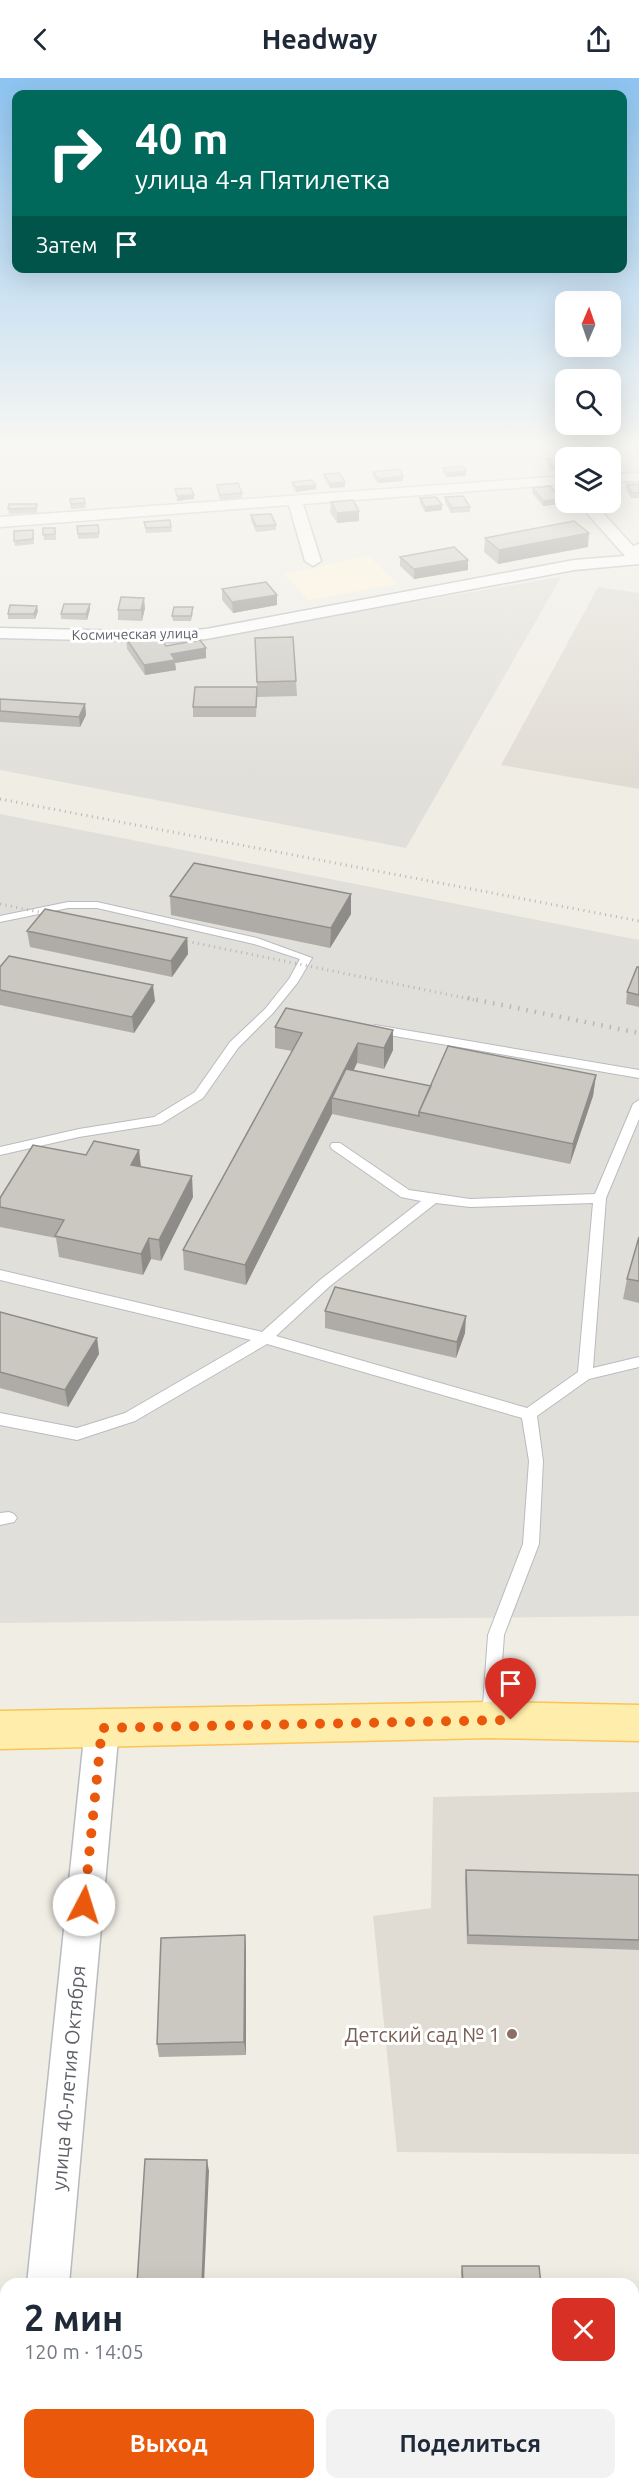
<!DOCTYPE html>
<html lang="ru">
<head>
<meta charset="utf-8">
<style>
	body { margin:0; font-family:Ubuntu,sans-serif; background:#f2f2f3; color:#1f2937; height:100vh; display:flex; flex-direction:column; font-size:22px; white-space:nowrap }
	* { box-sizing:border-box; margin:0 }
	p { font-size:20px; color:#747a83 }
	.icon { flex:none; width:33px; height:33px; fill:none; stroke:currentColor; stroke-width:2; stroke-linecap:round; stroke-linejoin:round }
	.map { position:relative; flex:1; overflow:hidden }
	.panel { position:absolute; left:0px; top:2200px; width:639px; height:212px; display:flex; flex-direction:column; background:#fff; border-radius:18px 18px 0 0; box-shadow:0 6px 24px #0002 }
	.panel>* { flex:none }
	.guide { position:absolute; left:12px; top:12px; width:615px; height:183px; border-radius:12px; box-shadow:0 6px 24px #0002; background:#00695c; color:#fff; overflow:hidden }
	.needle { width:39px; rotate:2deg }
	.buttons { position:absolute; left:555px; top:213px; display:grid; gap:12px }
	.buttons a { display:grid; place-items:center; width:66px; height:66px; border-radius:12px; background:#fff; box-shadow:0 6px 24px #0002; font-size:30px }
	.pin { position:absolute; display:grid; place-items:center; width:51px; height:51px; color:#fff; margin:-62px -26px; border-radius:50% 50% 50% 0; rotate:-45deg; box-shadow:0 0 6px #0007 }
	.pin .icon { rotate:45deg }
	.me { position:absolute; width:66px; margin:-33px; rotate:5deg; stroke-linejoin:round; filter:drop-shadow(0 0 4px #0008) }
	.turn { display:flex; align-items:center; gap:21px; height:126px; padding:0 24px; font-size:27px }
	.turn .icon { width:78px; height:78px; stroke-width:2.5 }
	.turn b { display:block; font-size:42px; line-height:51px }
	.then { display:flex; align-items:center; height:57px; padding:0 24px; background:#0003; gap:12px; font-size:22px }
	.round { display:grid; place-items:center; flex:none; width:63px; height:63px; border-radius:12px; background:#f2f2f3 }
	.summary { display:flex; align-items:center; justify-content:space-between; height:102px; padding:0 24px }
	h1 { font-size:36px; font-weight:700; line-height:45px }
	.button { display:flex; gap:12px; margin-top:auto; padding:12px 24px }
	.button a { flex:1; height:69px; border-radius:12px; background:#ea580c; color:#fff; font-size:24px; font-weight:700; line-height:69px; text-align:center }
	.button a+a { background:#f2f2f3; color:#1f2937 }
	header { display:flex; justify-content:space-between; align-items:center; height:78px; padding:0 24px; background:#fff; font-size:27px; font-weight:700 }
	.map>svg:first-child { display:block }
</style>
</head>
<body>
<header><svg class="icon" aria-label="back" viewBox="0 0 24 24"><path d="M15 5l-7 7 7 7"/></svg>Headway<svg class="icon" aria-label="share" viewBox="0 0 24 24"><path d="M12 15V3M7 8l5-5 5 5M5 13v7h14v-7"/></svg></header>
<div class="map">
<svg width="639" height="2411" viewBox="0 0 639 2411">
	<rect width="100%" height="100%" fill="#f0ede5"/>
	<path fill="#fff5db" d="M368,478l30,28 -90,16 -24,-26z"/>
	<path fill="#e1dfd9" d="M561,499l-155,271 -406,-78v-133l185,3z
		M0,736l639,126v676l-639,7z"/>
	<path fill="#e0dcd4" d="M598,509l41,6v196l-138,-24z
		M639,1714v362l-242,-2 -24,-236 58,-8 2,-111z"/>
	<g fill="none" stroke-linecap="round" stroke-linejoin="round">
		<defs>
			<path id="service" d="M68,824h29l160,36 55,20 -14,24 -25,31 -35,35 -35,50 -42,26 -82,13 -79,18v-8l79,-18 75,-12 41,-25 35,-50 35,-33 24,-30 11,-20 -46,-15 -157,-36h-29l-68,14v-6z
				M375,947l264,45v8l-268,-46 -2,-3z
				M639,1022v19l-33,79 -13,170 46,-11v10l-50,12 -52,37 6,45 -4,83 -35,91 -6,84 -2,5 -6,3 -6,-3 -2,-5 6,-84 35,-91 6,-83 -7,-43 -255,-74 -132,77 -58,19 -77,-15v-12l77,15 48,-15 126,-73 -251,-60v-10l262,62 58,-52 101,-79 -20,-4 -69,-48 -2,-3 2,-3h8l69,47 61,9 125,-5 38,-90zM436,1125l34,4 123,-4 -15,169 -51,36 -251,-72 54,-50z
				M9,1434l5,2 3,4 -3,4 -14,3v-12z"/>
			<path id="minor" d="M639,395v8l-29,1v-8z
				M566,398v8l-263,20 18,57 -8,5 -8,-5 -16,-56 -289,22v-10z
				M577,424h16l40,44 6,-2v20l-65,6 -368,69 -32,3 -174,-4v-10l174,4 32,-3 368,-69 51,-4z
				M102,1635l12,4 5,11 -50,556h-42l58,-556 5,-11z
				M0,2321h6v44h-6z
				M633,2325h6v44h-6z
				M6,2406h46l-1,5h-46z"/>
			<path id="primary" d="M490,1624l149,3v36l-149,-3 -490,11v-38z"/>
		</defs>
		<use href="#service" stroke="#b8bbc0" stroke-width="2"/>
		<use href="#minor" stroke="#b8bbc0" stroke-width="3"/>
		<use href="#primary" stroke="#fbc453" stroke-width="3"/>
		<use href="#service" fill="#fff" fill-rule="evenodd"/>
		<use href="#minor" fill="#fff" fill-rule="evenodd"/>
		<use href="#primary" fill="#ffedab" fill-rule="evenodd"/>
		<path stroke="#b6b7b8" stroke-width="3" stroke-dasharray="1 4.5" stroke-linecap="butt" d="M0,721l639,122
			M0,826l59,12
			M171,860l304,62"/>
		<path stroke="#b6b7b8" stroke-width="4.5" stroke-dasharray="1.5 7" stroke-linecap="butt" d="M468,920l171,35"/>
	</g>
	<path fill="#afaca7" d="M548,381l18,5v7h-16l-2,-7z
		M443,390l23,3v5l-20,1 -3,-4z
		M373,394l30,9 -25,2 -5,-6z
		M324,396l21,13 -15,1 -6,-9z
		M292,404l24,7 -20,3 -4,-5z
		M639,406v14h-8l-5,-9 1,-4z
		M217,407l25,8v5l-22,2 -3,-10z
		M533,410l28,11 -1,5 -17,2 -11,-13z
		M445,419l25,10v5l-19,1 -6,-11z
		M84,420l2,10 -15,1 -1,-10z
		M420,420l22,12 -17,2 -5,-9z
		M331,424l28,9v10l-22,2 -7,-11z
		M37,426v9l-28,1 -1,-5z
		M251,437l25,10v5l-20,2 -5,-12z
		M144,444l27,5 1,5 -26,1z
		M77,448l22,7v5l-21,1z
		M43,450h12l1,12h-12z
		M33,452l1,14 -19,2 -1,-5z
		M485,460l103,9 -90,17 -14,-12z
		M400,479l68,3v10l-54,9 -14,-13z
		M222,511l55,16 -44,8 -11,-13z
		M145,530l-3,13 -24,-1v-10z
		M90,531l-3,11 -26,-1v-5z
		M38,533l-3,8h-27v-5z
		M193,535l-2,8h-18l-1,-5z
		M126,560l40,8 40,2v10l-31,5 1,7 -31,5 -18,-26z
		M255,560l41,43 1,15 -40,1v-2l-1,22h-63v-10l64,-20z
		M0,621l85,5 1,11 -6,12 -80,-5z
		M351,816v20l-21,34 -159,-33 -1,-19z
		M27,853l160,7 1,16 -16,23 -142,-30z
		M0,889l155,34 -21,32 -134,-28z
		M639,889v40l-13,-3 1,-12z
		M275,949l118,23 -9,19 -27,-6 -3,7 77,16 165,-11 -3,21 -23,68 -238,-50 -86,171 -62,-15 -1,-20 109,-199 -17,-3z
		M139,1072l2,16 52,31 -32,64 -10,-2 -8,16 -84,-18 -3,-19 -56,-11v-29l86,-43z
		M639,1159v66l-16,-4 4,-20z
		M325,1233l140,22 -9,25 -131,-30z
		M0,1234l97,26 2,16 -31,53 -68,-19z
		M466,1792l173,5v75l-172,-6 -2,-64z
		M245,1857l1,14v106l-87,2 -2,-13z
		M462,2188l79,18h-79l-1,-11z"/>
	<path fill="#8e8c88" d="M466,393v5l-20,1 1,-4z
		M403,398v5l-25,2v-4z
		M345,404v5l-15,1v-5z
		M316,407v4l-20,3v-5z
		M194,417v4l-17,2v-5z
		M561,421l-1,5 -17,2v-5z
		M442,427v5l-17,2v-5z
		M359,433v10l-22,2v-10z
		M589,455l-1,14 -90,17 1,-14z
		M468,482v10l-54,9v-10z
		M277,517v10l-44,8 -1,-11z
		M144,520l1,10 -3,13 -1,-11z
		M90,526v5l-3,11 -1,-6z
		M37,528l1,5 -3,8 -1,-5z
		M206,570v10l-31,5 1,7 -31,5 -1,-10 27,-11z
		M85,626l1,11 -6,12 -1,-10z
		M351,816v20l-21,34 1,-20z
		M187,860l1,16 -16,23 -1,-16z
		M153,907l2,16 -21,32 -2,-16z
		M393,952v20l-9,19v-21z
		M358,965l-1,20 -18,36 -7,-1v16l-86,171 -1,-20z
		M596,997l-3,21 -23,68 3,-20z
		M139,1072l2,20 -10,-5z
		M192,1098l1,21 -32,64 -2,-21z
		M149,1160l2,21 -8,16 -2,-21z
		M466,1238l-1,17 -9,25 1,-16z
		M97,1260l2,16 -31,53 -3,-17z
		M245,1857l1,14v106l-2,-13z
		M207,2082l2,11 -5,113h-2z"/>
	<path fill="#cbc8c2" stroke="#8e8c88" stroke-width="1.5" d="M548,381h16l2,7h-15z
		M463,388l3,5 -19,2 -4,-5z
		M399,391l4,7 -25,3 -5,-7z
		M339,395l6,9 -15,1 -6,-9z
		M312,402l4,5 -20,2 -4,-5z
		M238,405l4,10 -22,2 -3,-10z
		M639,406v9h-7l-5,-8z
		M550,408l11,13 -18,2 -10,-13z
		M191,410l3,7 -17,1 -2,-7z
		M463,418l7,11 -18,1 -7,-11z
		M436,419l6,8 -17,2 -5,-9z
		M84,420l1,5 -14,1 -1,-5z
		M353,422l6,11 -22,2 -6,-11z
		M9,426h28l-1,4 -28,1z
		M271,436l5,11 -20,1 -5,-11z
		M170,442l1,7 -25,1 -2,-6z
		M574,443l15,12 -90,17 -14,-12z
		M98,447l1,8 -21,1 -1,-8z
		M43,450h12v6l-12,1z
		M33,452v9l-19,2v-10z
		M454,469l14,13 -54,9 -14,-12z
		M266,504l11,13 -45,7 -10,-13z
		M121,519l23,1 -3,12h-23z
		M64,526h26l-4,10h-25z
		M10,527l27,1 -3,8h-26z
		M174,529h19l-2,9h-19z
		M157,555l9,13 34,-6 6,8 -35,6 4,6 -31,5 -18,-27z
		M293,559l3,44 -39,1 -2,-44z
		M195,609h62l-1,20h-63z
		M0,621l85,5 -6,13 -79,-6z
		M194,785l157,31 -20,34 -161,-32z
		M45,831l142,29 -16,23 -144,-30z
		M9,878l144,29 -21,32 -132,-27v-23z
		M637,889h2v28l-12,-3z
		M286,930l107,22 -9,18 -26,-5 -113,222 -62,-15 119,-217 -27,-6z
		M448,968l148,29 -23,69 -154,-32z
		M346,991l85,17 -12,26v4l-87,-18z
		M94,1063l45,9 -8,15 61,11 -33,64 -10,-2 -8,16 -86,-18 9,-16 -64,-13v-9l33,-53 53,10z
		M639,1159v44l-12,-2z
		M335,1209l131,29 -9,26 -132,-31z
		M0,1234l97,26 -32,52 -65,-18z
		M466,1792l173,5v65l-171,-5z
		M245,1857l-1,107 -87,2 4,-106z
		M145,2081l62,1 -5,124h-65z
		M462,2188h77l2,18h-78z"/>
	<linearGradient id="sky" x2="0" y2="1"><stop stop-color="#8dc4f1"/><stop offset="0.52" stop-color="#f8f7f3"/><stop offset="1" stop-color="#f8f7f3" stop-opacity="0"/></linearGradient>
	<rect width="639" height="706" fill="url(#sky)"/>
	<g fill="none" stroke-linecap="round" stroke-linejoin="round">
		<path stroke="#ea580c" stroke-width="10" stroke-dasharray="0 18" d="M84,1827l18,-177 409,-8"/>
	</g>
	<circle fill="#8d6e63" stroke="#fff" stroke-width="2" cx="512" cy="1956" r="6"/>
	<g text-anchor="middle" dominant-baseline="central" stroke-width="6" stroke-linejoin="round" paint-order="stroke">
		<g font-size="14" fill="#5d6167" stroke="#fff">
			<text transform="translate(135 556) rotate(-1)">Космическая улица</text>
		</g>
		<g font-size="20" fill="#785e54" stroke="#fff" text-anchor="end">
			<text x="500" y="1956">Детский сад № 1</text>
		</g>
		<g font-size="20" fill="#5d6167" stroke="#fff">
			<text transform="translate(68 2000) rotate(-85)">улица 40-летия Октября</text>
		</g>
	</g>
</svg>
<div class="buttons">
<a><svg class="needle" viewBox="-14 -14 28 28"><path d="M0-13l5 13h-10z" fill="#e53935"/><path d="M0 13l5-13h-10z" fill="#747a83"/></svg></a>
<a><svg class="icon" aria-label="search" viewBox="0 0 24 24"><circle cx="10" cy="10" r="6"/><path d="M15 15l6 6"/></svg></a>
<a><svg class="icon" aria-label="layers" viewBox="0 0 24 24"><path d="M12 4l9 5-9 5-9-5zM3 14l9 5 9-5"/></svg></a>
</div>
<div class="pin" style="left:511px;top:1642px;background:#d93025"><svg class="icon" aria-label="arrive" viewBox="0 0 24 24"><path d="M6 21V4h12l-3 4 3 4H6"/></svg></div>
<svg class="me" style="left:84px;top:1827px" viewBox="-20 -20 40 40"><circle r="19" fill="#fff"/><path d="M0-13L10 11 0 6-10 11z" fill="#ea580c"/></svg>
<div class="guide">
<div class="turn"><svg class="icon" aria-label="right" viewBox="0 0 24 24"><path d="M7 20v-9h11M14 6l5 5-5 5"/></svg><div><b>40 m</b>улица 4-я Пятилетка</div></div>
<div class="then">Затем<svg class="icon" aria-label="arrive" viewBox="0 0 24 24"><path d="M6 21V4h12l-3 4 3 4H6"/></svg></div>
</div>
<section class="panel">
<div class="summary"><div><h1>2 мин</h1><p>120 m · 14:05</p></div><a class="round" style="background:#d93025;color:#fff"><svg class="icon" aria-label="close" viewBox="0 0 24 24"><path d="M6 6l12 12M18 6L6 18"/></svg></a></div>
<div class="button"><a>Выход</a><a>Поделиться</a></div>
</section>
</div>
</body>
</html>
